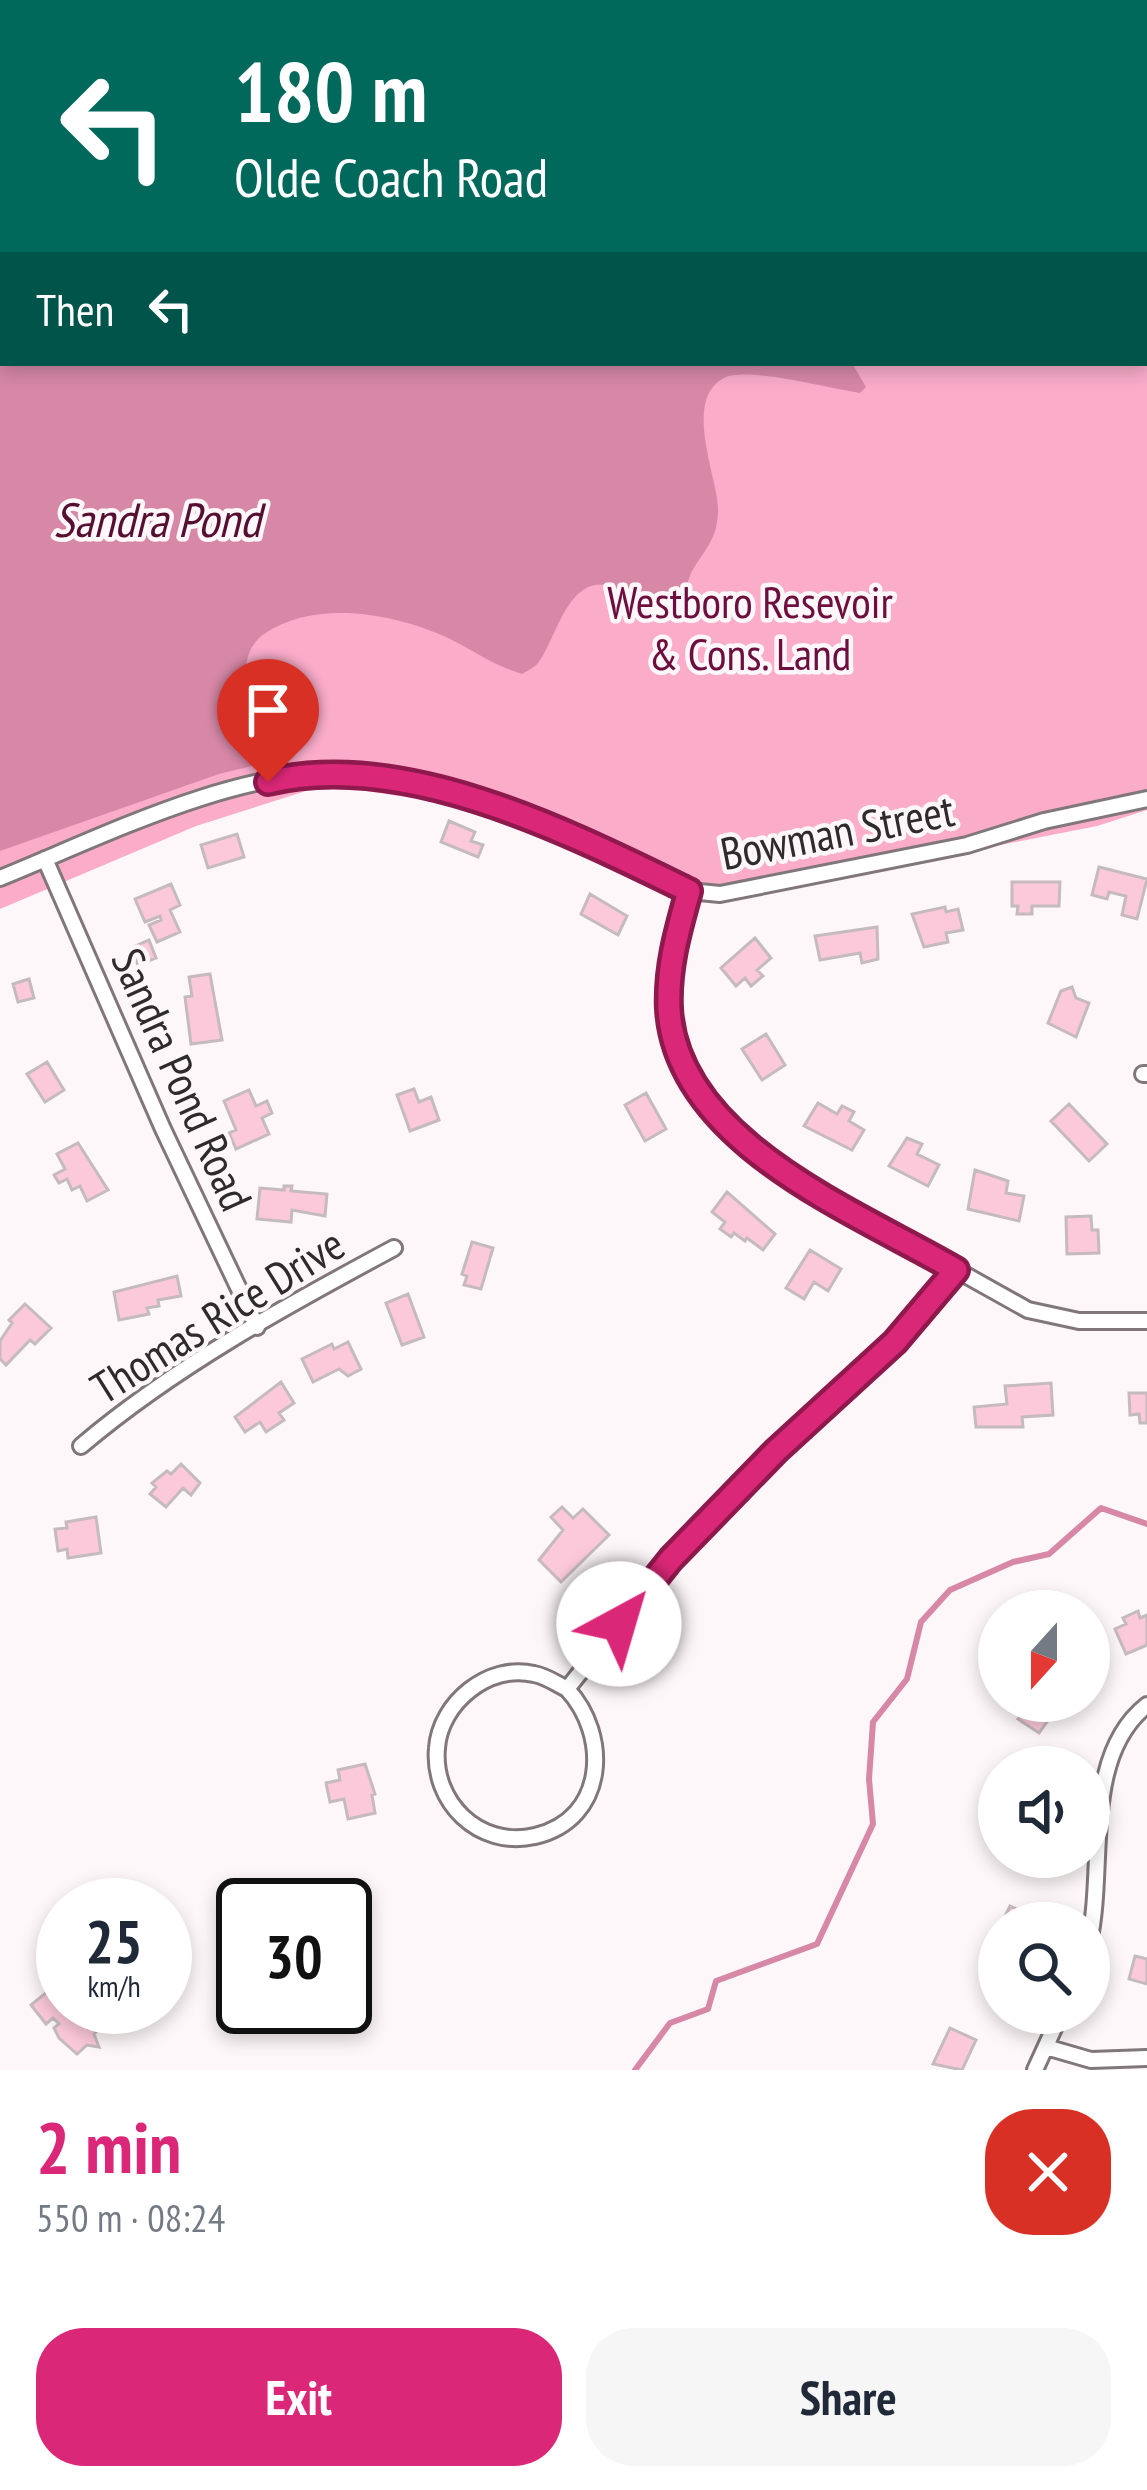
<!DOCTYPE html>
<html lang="en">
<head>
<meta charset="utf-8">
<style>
	body { margin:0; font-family:"PT Sans Narrow",sans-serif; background:#f6f6f7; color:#1f2937; height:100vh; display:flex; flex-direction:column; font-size:45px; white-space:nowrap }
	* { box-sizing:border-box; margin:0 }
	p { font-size:39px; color:#747a83 }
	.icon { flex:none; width:66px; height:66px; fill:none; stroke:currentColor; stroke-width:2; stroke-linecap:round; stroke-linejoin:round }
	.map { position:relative; height:2070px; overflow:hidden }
	.side { display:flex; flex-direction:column; background:#fff; flex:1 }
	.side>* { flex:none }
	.top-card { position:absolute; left:0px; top:0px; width:1149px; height:366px; box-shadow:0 6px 18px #0003; background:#00695c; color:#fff; overflow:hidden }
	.needle { width:78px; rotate:201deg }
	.tools { position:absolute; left:978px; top:1590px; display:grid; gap:24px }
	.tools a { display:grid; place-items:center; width:132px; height:132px; border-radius:50%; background:#fff; box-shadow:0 6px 18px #0003; font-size:60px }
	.speed { position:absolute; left:36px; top:1878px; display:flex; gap:24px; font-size:60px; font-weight:700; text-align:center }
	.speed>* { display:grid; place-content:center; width:156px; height:156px; border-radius:50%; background:#fff; box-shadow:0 6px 18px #0003; line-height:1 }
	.speed small { font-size:30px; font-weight:400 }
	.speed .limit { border:6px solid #111; border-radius:18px; background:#fff; color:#111 }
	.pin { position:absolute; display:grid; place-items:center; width:102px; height:102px; color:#fff; margin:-123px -51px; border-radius:50% 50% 50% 0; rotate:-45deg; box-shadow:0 0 12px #0007 }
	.pin .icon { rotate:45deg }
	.me { position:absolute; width:132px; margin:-66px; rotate:39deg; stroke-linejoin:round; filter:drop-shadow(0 0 9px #0008) }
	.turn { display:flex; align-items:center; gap:42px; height:252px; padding:0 36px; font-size:54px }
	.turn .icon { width:156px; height:156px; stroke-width:2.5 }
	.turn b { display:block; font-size:84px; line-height:102px }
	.then { display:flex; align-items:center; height:114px; padding:0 36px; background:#0003; gap:24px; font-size:45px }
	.round { display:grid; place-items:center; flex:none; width:126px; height:126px; border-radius:48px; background:#f6f6f7 }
	.head { display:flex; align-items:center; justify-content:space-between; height:204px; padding:0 36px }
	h1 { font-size:72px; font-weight:700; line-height:90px; color:#db2777 }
	.button { display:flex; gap:24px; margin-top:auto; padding:24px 36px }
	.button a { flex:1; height:138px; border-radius:48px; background:#db2777; color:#fff; font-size:48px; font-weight:700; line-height:138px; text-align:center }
	.button a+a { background:#f6f6f7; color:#1f2937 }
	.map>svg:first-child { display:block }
</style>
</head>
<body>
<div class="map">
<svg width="1147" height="2070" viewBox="0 0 1147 2070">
	<rect width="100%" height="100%" fill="#fef7f9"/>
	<path fill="#faacc9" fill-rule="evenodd" d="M0,0h1147v810l-50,16 -360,71 -21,-1 -188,-81 -203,-30 -129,41 -196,83zM3,3h1143v360h-1143z"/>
	<path fill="#d788a6" d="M0,0h447l-444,3v360h849l14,24 -6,6c-29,-4 -113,-27 -136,-15 -42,22 -6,100 -6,131 0,27 -10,37 -23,57 -9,13 -8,30 -18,42l-31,5c-11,-8 -26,-26 -40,-28 -39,-7 -51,57 -68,78 -2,3 -12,9 -16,11 -32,-10 -45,-22 -74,-36 -54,-25 -133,-39 -184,-4 -41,30 -1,92 17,125l-62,15 -219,77z"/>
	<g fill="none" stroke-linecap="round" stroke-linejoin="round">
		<path stroke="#d788a6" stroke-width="6" d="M635,2070l35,-47 38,-14 8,-28 101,-37 56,-120 -4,-45 4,-57 34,-43 14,-57 29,-32 63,-28 36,-8 52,-46 46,16"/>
	</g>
	<path fill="#fcc9db" stroke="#c5babe" stroke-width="3" d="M449,821l26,11 -4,9 12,4 -5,12 -37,-15z
		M237,834l7,23 -36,11 -7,-23z
		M1099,867l48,12 -10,40 -15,-4 4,-19 -17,-4 -2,7 -15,-4z
		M1012,882h48l-1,24h-27v8h-15l1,-8h-6z
		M171,884l9,21 -10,5 10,22 -23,10 -8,-17 12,-5 -1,-4 -15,6 -10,-23z
		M590,894l37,22 -9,19 -37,-21z
		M945,907l1,5 12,-3 5,21 -17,3 2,9 -24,5 -12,-33z
		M877,927l1,32 -16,4 -2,-10 -40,7 -5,-24z
		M755,938l16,20 -14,12 6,6 -12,10 -6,-8 -9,8 -15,-18z
		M149,940l7,18 -18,7 -7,-17z
		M210,974l12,66 -31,4 -6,-47 7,-1 -3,-19z
		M29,979l5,19 -16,4 -5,-18z
		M1072,987l4,11 13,5 -13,34 -28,-14 13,-32z
		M766,1034l19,31 -23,15 -20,-31z
		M47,1062l17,28 -19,12 -18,-28z
		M414,1089l5,13 12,-5 8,23 -29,11 -13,-36z
		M249,1090l7,16 11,-5 5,12 -10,5 7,16 -33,15 -7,-16 7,-3 -12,-29z
		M646,1093l20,36 -21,12 -20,-36z
		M818,1103l19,11 5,-8 12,6 -5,9 15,9 -12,20 -48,-24z
		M1069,1104l38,40 -18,17 -38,-40z
		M907,1138l15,6 -5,10 22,11 -11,21 -39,-20z
		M78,1143l30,47 -21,11 -7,-15 -8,4 -5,-11 -8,4 -5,-8 11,-6 -8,-15z
		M975,1170l33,11 -2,12 18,3 -5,25 -51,-12z
		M284,1186h8l-1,5 36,3 -2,22 -33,-6 -1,12 -34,-3 3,-31 24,2z
		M727,1192l48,42 -12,16 -16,-12 -2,3 -11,-8 -3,4 -11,-8 5,-7 -13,-10z
		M1091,1216l1,14h6l1,23 -32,1 -1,-37z
		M472,1242l21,6 -12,41 -17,-4 3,-9 -5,-2z
		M810,1250l31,19 -13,22 -14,-9 -10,17 -18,-11z
		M177,1276l4,20 -23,4 1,6 -12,2 2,6 -30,6 -5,-28z
		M408,1294l16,43 -22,8 -16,-42z
		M25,1304l26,24 -16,16 -5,-4 -24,25 -6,-6v-18l12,-18 -3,-3z
		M348,1342l13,27 -13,7 -9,-7 -26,13 -11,-23 30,-15 2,5z
		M281,1382l13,21 -15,10 5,7 -18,12 -6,-10 -15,10 -10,-15z
		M1051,1383l2,32 -31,2 1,10h-47l-2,-20 33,-3 -2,-18z
		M1129,1393h18v30h-7l-1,-9 -9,1z
		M181,1464l19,19 -9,12 -8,-7 -17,19 -16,-13 6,-7 -4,-4 15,-12 4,3z
		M562,1507l11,11 10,-9 26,26 -48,47 -22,-22 24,-30 -12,-13z
		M96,1517l5,36 -33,5 -1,-9 -9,2 -3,-22 12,-1 -1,-6z
		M1138,1611l2,7 7,-3v30l-21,9 -11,-25 11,-5 -3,-6z
		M1031,1701h31l-23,32 -21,-14z
		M365,1764l10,30 -3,1 3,18 -27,6 -4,-20 -14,3 -4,-19 14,-3 -2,-10z
		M1010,1906l24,11 -3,6h-29z
		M1135,1956l12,3v25l-18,-5z
		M53,1987l10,12v8h7l18,21 4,-4 6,6 -4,4 5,13 -12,-2 -10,9 -18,-16 -5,-10 5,-4 -6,-6 -7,6 -15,-19z
		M950,2028l26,12 -14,30 -29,-6z"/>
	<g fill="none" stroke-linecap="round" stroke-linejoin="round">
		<defs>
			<path id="street" d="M45,859l118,270 94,198
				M0,878c106,-43 231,-107 347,-106 101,1 250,75 342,119l31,3 247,-49 77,-24 103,-22
				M689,891c-35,123 -21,198 85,277l254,142 51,11h68
				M1143,1074h4
				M81,1446c93,-79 205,-140 313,-198
				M567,1689c43,46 40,130 -32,147 -57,13 -103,-35 -98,-88 3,-45 52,-85 97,-74 12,2 23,10 33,15l104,-130 105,-108 119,-109 61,-71
				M1089,1942c17,-75 -8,-185 58,-237
				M1046,2047l45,13 56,-2
				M1035,2070l26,-57"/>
		</defs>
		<use href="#street" stroke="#81777a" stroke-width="20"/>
		<use href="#street" stroke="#fff" stroke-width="14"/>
	</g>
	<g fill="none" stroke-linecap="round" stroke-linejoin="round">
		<defs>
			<path id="route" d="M268,782c136,-33 300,50 421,109 -11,39 -22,77 -20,118 8,134 188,203 287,261l-61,72 -119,109 -105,108 -52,65"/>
		</defs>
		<use href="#route" stroke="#8e194d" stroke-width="30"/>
		<use href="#route" stroke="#db2777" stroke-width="21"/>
	</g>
	<g text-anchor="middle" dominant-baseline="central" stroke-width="9" stroke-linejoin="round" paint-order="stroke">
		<g font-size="45" fill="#6d0e3f" stroke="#fef7f9">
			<text x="750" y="601">Westboro Resevoir<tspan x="750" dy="52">&amp; Cons. Land</tspan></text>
		</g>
		<g font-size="45" fill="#2f2a2c" stroke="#fef7f9">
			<text transform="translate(837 831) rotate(-11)">Bowman Street</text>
			<text transform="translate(183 1079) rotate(66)">Sandra Pond Road</text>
			<text transform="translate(217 1315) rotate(-32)">Thomas Rice Drive</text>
		</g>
		<g font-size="48" font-style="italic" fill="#560f32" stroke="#fef7f9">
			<text x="157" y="519">Sandra Pond</text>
		</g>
	</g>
</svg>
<div class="tools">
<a><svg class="needle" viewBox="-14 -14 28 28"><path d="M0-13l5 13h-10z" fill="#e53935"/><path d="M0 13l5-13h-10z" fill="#747a83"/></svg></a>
<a><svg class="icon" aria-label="sound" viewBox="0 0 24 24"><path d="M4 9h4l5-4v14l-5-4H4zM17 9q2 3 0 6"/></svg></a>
<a><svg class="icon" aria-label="search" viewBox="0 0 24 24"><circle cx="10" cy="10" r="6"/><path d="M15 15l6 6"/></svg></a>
</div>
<div class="speed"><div>25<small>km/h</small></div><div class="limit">30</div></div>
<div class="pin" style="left:268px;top:782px;background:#d93025"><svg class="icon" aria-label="arrive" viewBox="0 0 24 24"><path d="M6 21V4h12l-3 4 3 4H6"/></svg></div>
<svg class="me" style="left:619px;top:1624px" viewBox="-20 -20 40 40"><circle r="19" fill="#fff"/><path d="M0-13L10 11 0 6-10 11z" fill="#db2777"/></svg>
<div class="top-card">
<div class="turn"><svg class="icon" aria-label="left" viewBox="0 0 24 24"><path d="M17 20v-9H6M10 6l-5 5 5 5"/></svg><div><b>180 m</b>Olde Coach Road</div></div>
<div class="then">Then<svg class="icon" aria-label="left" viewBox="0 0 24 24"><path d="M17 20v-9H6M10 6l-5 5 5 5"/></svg></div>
</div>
</div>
<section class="side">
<div class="head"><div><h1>2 min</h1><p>550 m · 08:24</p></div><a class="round" style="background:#d93025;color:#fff"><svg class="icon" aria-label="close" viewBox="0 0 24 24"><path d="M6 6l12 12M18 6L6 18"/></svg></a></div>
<div class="button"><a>Exit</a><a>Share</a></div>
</section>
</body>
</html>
